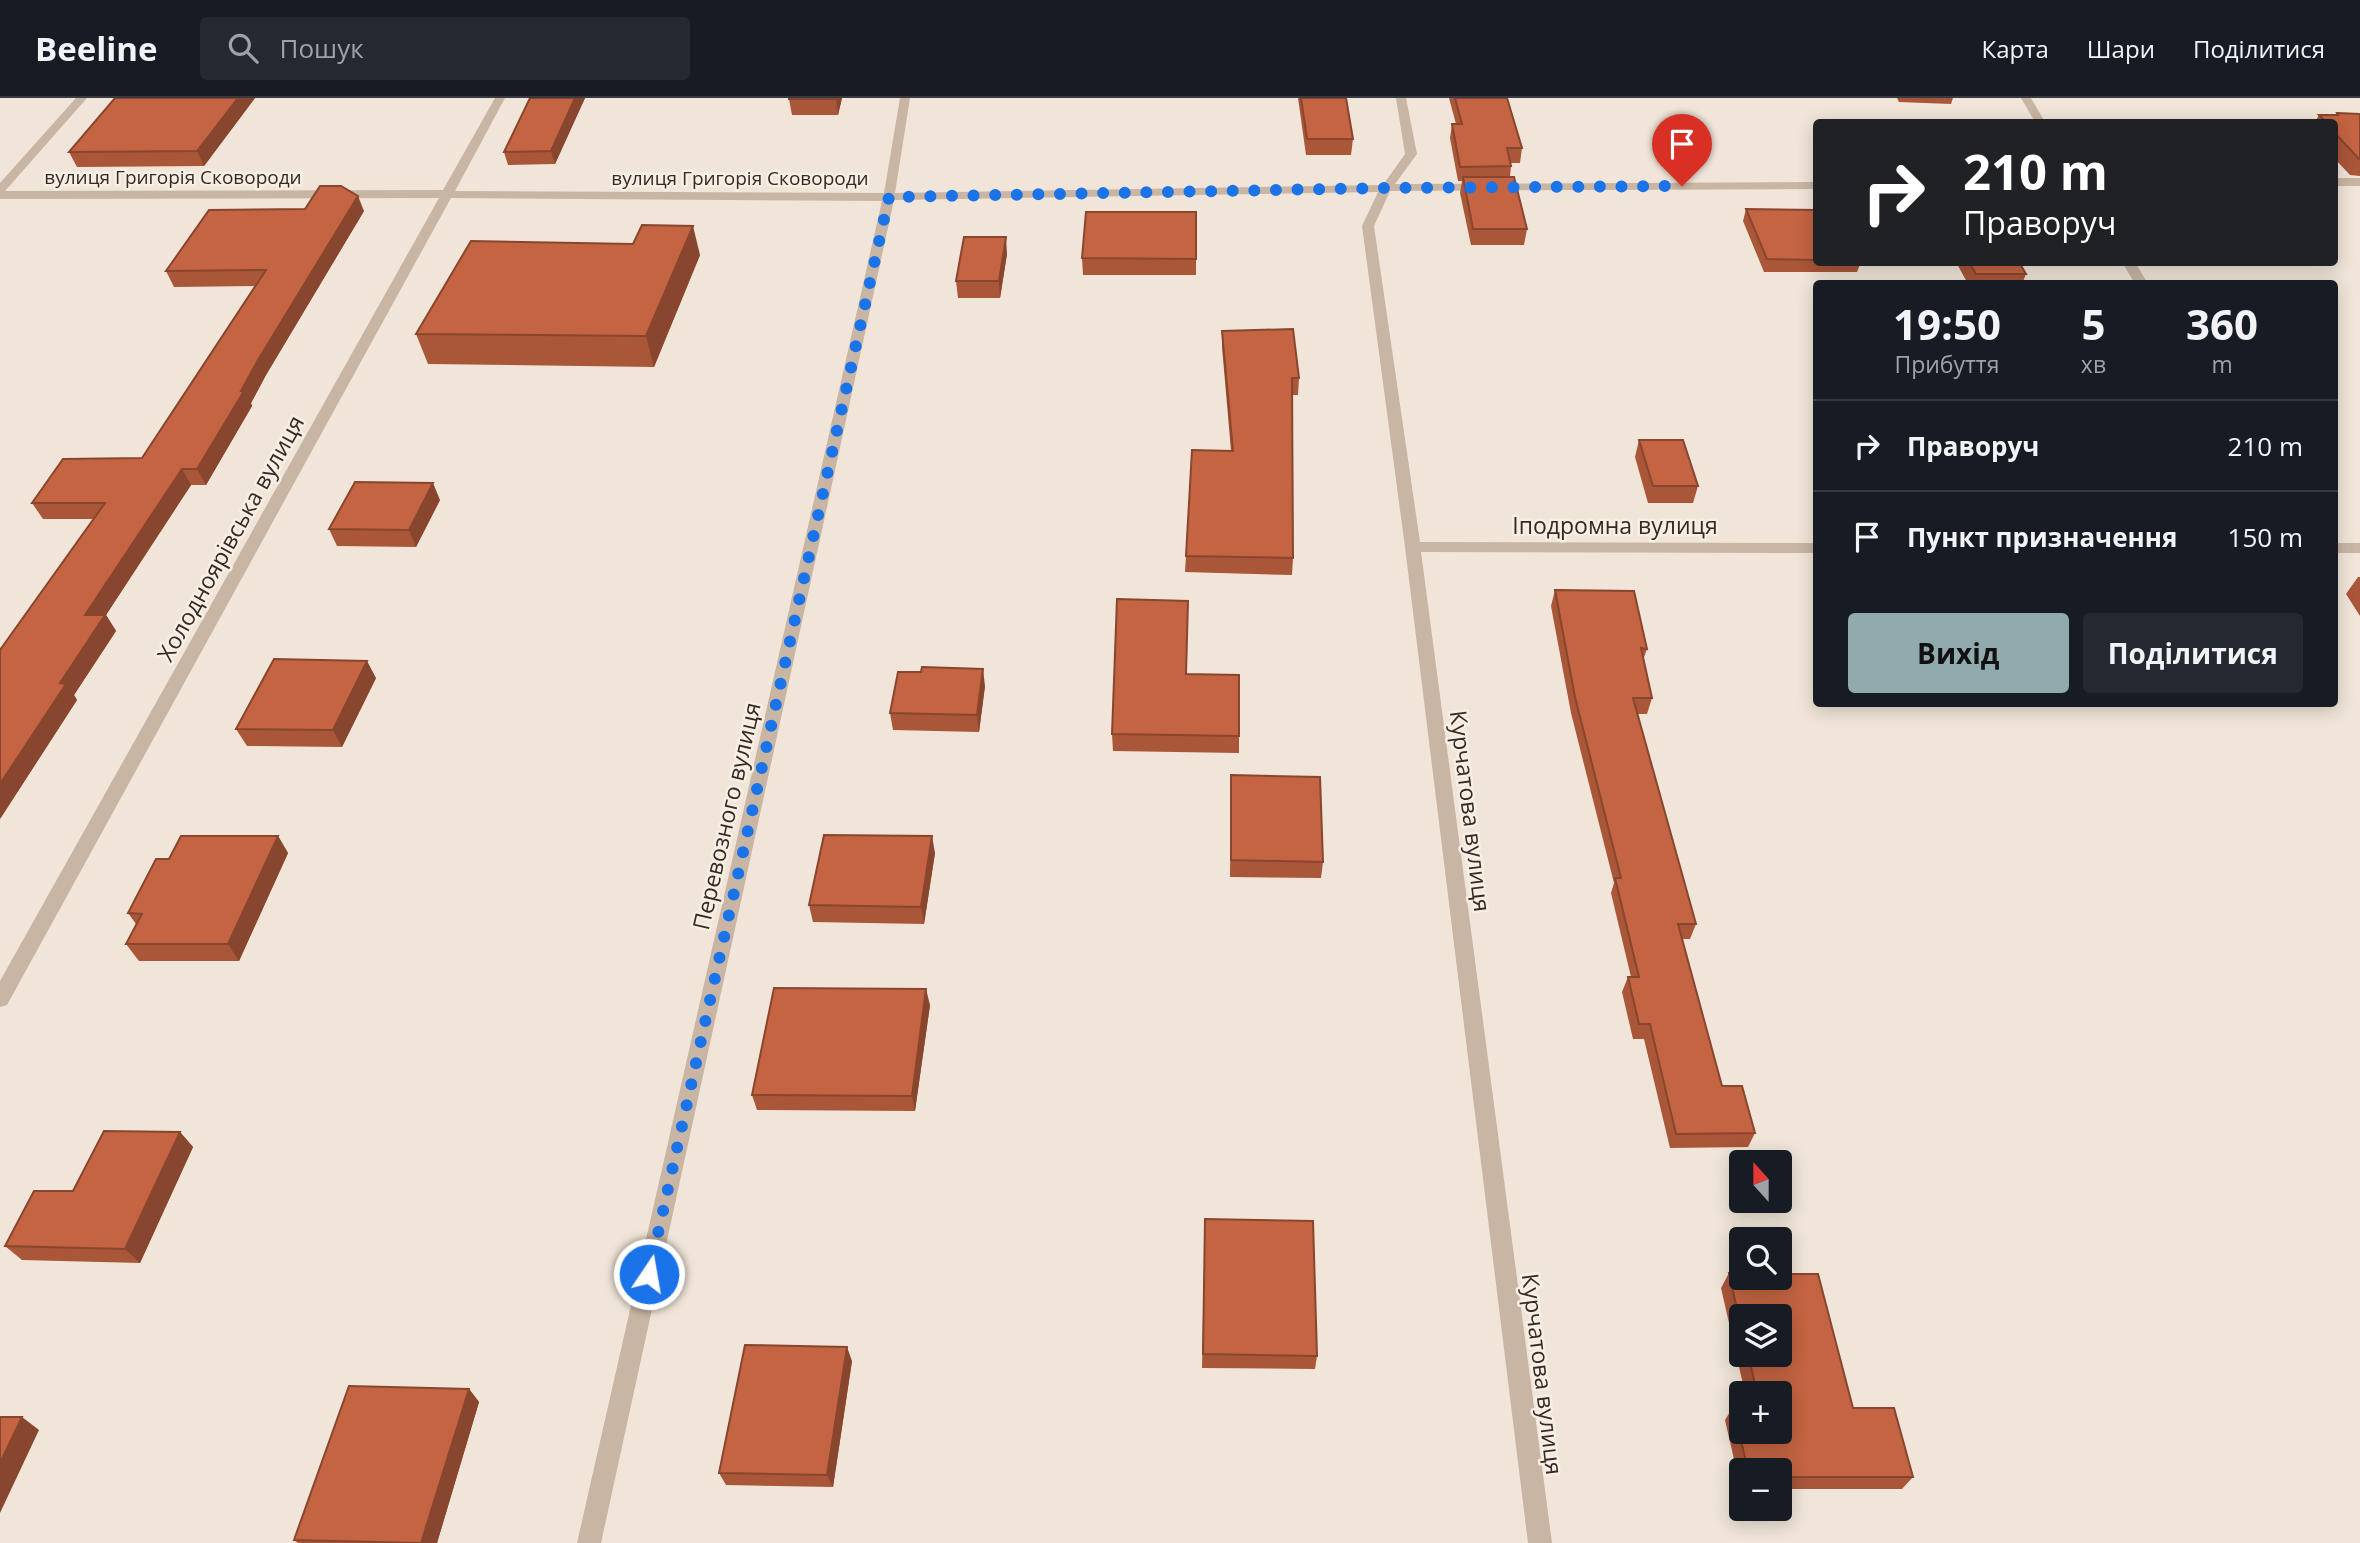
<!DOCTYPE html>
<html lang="uk">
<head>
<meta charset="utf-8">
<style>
	body { margin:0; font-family:"Open Sans",sans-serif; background:#242831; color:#f1f3f6; height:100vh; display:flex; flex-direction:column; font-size:26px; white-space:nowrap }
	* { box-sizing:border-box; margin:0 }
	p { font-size:23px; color:#9ea1a6 }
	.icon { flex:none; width:38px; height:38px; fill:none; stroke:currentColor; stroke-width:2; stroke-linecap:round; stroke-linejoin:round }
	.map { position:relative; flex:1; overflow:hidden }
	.sheet { position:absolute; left:1813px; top:182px; width:525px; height:427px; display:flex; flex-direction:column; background:#171b24; border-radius:7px; box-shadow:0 4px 18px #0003 }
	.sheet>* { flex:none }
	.banner { position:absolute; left:1813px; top:21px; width:525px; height:147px; border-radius:7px; box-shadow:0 4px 18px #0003; background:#202124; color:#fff; overflow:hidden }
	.needle { width:46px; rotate:339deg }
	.controls { position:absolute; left:1729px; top:1052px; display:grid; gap:14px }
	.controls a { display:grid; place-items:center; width:63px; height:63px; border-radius:7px; background:#171b24; box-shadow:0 4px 18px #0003; font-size:35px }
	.pin { position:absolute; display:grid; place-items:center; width:60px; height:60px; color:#fff; margin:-72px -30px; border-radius:50% 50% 50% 0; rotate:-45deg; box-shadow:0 0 7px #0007 }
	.pin .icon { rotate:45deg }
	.me { position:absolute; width:77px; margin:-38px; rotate:12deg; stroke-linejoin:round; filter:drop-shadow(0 0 5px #0008) }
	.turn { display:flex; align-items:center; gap:24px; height:147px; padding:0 35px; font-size:32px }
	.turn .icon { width:91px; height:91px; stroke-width:2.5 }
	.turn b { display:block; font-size:49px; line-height:60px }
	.eta { display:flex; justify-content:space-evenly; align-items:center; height:119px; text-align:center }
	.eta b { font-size:42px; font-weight:700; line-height:49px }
	.cta { display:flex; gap:14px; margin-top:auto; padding:14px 35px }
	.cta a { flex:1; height:80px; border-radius:7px; background:#91aaad; color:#111; font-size:28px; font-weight:700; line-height:80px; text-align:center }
	.cta a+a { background:#242831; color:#f1f3f6 }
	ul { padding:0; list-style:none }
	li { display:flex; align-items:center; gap:21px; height:91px; padding:0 35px; border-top:2px solid #363941 }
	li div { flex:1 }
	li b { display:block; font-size:26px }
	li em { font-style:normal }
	header { display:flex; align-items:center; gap:42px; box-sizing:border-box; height:98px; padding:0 35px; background:#171b24; border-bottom:2px solid #363941 }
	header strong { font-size:33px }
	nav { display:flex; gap:38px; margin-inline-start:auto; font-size:24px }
	.search { width:490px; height:63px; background:#242831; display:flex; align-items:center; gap:18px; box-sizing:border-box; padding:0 24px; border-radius:7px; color:#9ea1a6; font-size:26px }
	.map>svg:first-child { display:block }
</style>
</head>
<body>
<header>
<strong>Beeline</strong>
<div class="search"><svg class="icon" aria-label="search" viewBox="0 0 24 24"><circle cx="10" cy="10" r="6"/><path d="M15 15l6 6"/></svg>Пошук</div>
<nav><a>Карта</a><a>Шари</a><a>Поділитися</a></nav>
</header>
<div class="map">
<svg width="2360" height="1445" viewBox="0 0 2360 1445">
	<rect width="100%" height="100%" fill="#f0e5d8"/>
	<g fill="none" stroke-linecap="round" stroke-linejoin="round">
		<path fill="#c8b5a4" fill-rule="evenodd" d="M76,0h11l-82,93 438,-1 52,-92h10l-50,93 429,2 16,-95h10l-15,95 488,-8 22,-31 -9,-56h10l11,56 -22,30 421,-2v7l-426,2 -16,35 46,316 396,1v10l-395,-1 131,991h-24l-123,-996 -43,-321 16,-34 -484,8 -293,1343h-24l305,-1342 -431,-3 -444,807 -7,2v-26l439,-783 -439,1v-16z
			M2021,0h10l14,24h-10z
			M2334,80h26v8h-26z
			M2122,164h13l13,22h-13z
			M2334,445h26v10h-26z"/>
	</g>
	<path fill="#a95639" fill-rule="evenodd" d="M115,0h140l-51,68 -127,1 -8,-15z
		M530,0h55l-30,66 -47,1 -4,-13z
		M842,0l-4,17h-46l-3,-16z
		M1298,0h48l7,41 -2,16h-45z
		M1449,0h58l15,50 -2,15h-10l1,3 -1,11 17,52 -3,16h-53l-11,-52 2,-12h-4l-8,-43 2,-14h4z
		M1897,0h56l-2,6 -52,-2z
		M2337,15l23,1v62l-10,-1 -16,-17v-36h-19l4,-7h17z
		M1746,111l70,1v52h45l-4,10h-93l-21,-51z
		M364,113l-98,164 -15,28 1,3 -46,79h-15l-85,130 10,16 -42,64 3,5 -77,119 94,-300h-51l-11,-16 110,-45 113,-172 -81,1 -8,-16z
		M1196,114v63h-113l-1,-17z
		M1007,156l-7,44h-42l-2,-17z
		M700,157l-46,112 -226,-3 -12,-30z
		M1956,164h63l7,12 -4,10h-54z
		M1222,233l77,47 -1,17h-6l1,163 -1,17 -107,-3 1,-16 45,-105 -9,-104z
		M1639,342l59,46 -5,17h-45l-13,-46z
		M440,402l-24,47 -79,-1 -8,-17z
		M2358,479h2v39l-14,-22z
		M1555,492l92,59 -4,11 9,38 -5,16h-10l59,210 -6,15h-8l40,147 33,47 -7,14 -78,1 -26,-109h-11l-11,-47 6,-15h3l-20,-84 3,-10 -43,-170 -20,-107z
		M1187,576l52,62v17l-126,-2 -1,-17z
		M376,580l-34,69 -95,-1 -11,-17z
		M985,588l-6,46 -86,-2 -3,-17z
		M1231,677l92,87 -2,16 -91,-1z
		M278,738l10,17 -49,108h-100l-13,-17 10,-20 -8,-11 41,-54z
		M935,755l-11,71 -111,-2 -4,-17z
		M930,907l-15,106 -158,-1 -5,-15z
		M180,1034l13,15 -53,116 -118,-3 -17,-14 68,-55z
		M1205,1121l112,137 -2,13 -113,-1z
		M1729,1175l124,135 60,69 -11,12h-122v-19h-39v20l-16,-70 8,-13 8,25 39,-39h-35l-24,-105zM1741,1218l39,38h-39z
		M852,1263l-19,126 -107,-2 -7,-12z
		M469,1291l10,13 -42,141h-139l-4,-3z"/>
	<path fill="#89462e" d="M238,0h17l-51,68 -7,-15z
		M575,0h10l-30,66 -4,-13z
		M836,0h6l-4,17 -2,-16z
		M358,98l6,15 -98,164 -15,28 1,3 -46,79 -9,-16 61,-109z
		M693,128l7,29 -46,112 -8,-31z
		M1006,139l1,17 -7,44 -1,-17z
		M182,371l9,16 -85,130 10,16 -42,64 3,5 -77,119v-35l60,-101 25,-68z
		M433,385l7,17 -24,47 -7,-17z
		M367,563l9,17 -34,69 -9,-17z
		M983,571l2,17 -6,46 -2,-17z
		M278,738l10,17 -49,108 -11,-17z
		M932,738l3,17 -11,71 -3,-17z
		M926,891l4,16 -15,106 -3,-15z
		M180,1034l13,15 -53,116 -15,-14z
		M847,1249l5,14 -19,126 -6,-12z
		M469,1291l10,13 -42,141h-16z
		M22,1319l17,13 -39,83v-50z"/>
	<path fill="#c46442" stroke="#89462e" stroke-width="2" d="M115,0h123l-41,53 -128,1z
		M530,0h45l-24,53 -47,1z
		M789,0h47v1h-47z
		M1301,0h45l7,41h-46z
		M1455,0h52l15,50h-15l4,18 -51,1 -8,-43h10z
		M2337,15l23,1v45h-1l-25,-27v-10h-8l-7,-7h19z
		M1463,79h51l13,52h-54z
		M320,88h21l17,10 -100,164 -17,31h3l-47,78h-15l-97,146h20l-45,68 6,1 -66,100v-134l105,-147h-73l31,-44 79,-1 124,-188 -100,1 43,-61 96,-1z
		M1746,111l70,1v50l-49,-1z
		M1086,114h110v47l-114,-1z
		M642,127l51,1 -47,110 -230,-2 55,-93 162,3z
		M964,139h42l-7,44h-43z
		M1969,164h50l7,12h-50z
		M1293,231l6,49h-7l1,180 -107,-2 6,-106 41,1 -11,-120z
		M1639,342h44l15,46h-45z
		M355,384l78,1 -24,47 -80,-1z
		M1555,492l79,1 13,58 -6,-1 11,50h-19l63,226h-18l44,162h20l13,47 -79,1 -26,-110h-11l-11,-47h11l-24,-99h6l-46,-181z
		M1117,501l71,2 -2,73 53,1v61l-127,-2z
		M274,561l93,2 -34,69 -97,-1z
		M922,569l61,2 -6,46 -87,-2 8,-41h23z
		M1231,677l89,2 3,85 -92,-2z
		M824,737l108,1 -11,71 -112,-2z
		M181,738h97l-50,108h-102l16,-30 -14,-1 28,-54h13z
		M774,890l152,1 -14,107 -160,-1z
		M104,1033l76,1 -55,117 -120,-3 29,-55h39z
		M1205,1121l108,2 4,135 -114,-2z
		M1729,1175l12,1v4h39v-4h38l35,134h41l19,69h-133v-7h-32l-15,-63h8v25h39v-39h-23l-9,-39h32v-38h-39v11z
		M745,1247l102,2 -20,128 -108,-2z
		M349,1288l120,3 -48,154 -127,-3z
		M0,1319h22l-22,46z"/>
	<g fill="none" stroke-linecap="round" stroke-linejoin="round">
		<path stroke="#1a73e8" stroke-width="12" stroke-dasharray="0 21.6" d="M649,1176l240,-1077 497,-9 296,-2"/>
	</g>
	<g text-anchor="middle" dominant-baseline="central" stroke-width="5" stroke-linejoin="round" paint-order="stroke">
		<g font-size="19" fill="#342a26" stroke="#f8efe4">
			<text x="173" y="79">вулиця Григорія Сковороди</text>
			<text x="740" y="80">вулиця Григорія Сковороди</text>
		</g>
		<g font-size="23" fill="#342a26" stroke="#f8efe4">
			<text x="1615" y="427">Іподромна вулиця</text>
			<text transform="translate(230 440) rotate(-61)">Холодноярівська вулиця</text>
			<text transform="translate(1471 713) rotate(83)">Курчатова вулиця</text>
			<text transform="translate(726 718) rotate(-77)">Перевозного вулиця</text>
			<text transform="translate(1543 1276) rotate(83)">Курчатова вулиця</text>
		</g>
	</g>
</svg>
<div class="controls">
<a><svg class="needle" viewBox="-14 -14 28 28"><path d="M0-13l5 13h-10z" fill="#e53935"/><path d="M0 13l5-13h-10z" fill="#9ea1a6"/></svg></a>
<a><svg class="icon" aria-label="search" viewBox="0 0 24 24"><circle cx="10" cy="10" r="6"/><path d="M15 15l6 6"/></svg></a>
<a><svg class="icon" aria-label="layers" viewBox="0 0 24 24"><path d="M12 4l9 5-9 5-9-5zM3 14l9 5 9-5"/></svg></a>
<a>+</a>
<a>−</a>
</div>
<div class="pin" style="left:1682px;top:88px;background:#d93025"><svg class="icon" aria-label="arrive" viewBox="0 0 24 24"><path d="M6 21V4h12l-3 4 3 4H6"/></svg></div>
<svg class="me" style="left:649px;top:1176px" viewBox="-20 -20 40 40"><circle r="17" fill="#1a73e8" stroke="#fff" stroke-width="3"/><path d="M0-11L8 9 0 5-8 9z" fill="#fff"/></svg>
<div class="banner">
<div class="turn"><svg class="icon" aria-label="right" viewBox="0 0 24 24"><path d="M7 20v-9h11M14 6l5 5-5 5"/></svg><div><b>210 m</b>Праворуч</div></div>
</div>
<section class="sheet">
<div class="eta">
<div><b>19:50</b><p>Прибуття</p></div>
<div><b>5</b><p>хв</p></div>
<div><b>360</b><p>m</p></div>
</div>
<ul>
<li><svg class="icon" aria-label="right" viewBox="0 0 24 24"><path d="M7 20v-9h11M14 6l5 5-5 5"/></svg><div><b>Праворуч</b></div><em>210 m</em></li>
<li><svg class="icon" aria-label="arrive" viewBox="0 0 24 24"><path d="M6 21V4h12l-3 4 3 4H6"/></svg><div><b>Пункт призначення</b></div><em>150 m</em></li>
</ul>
<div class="cta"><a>Вихід</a><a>Поділитися</a></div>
</section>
</div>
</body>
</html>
